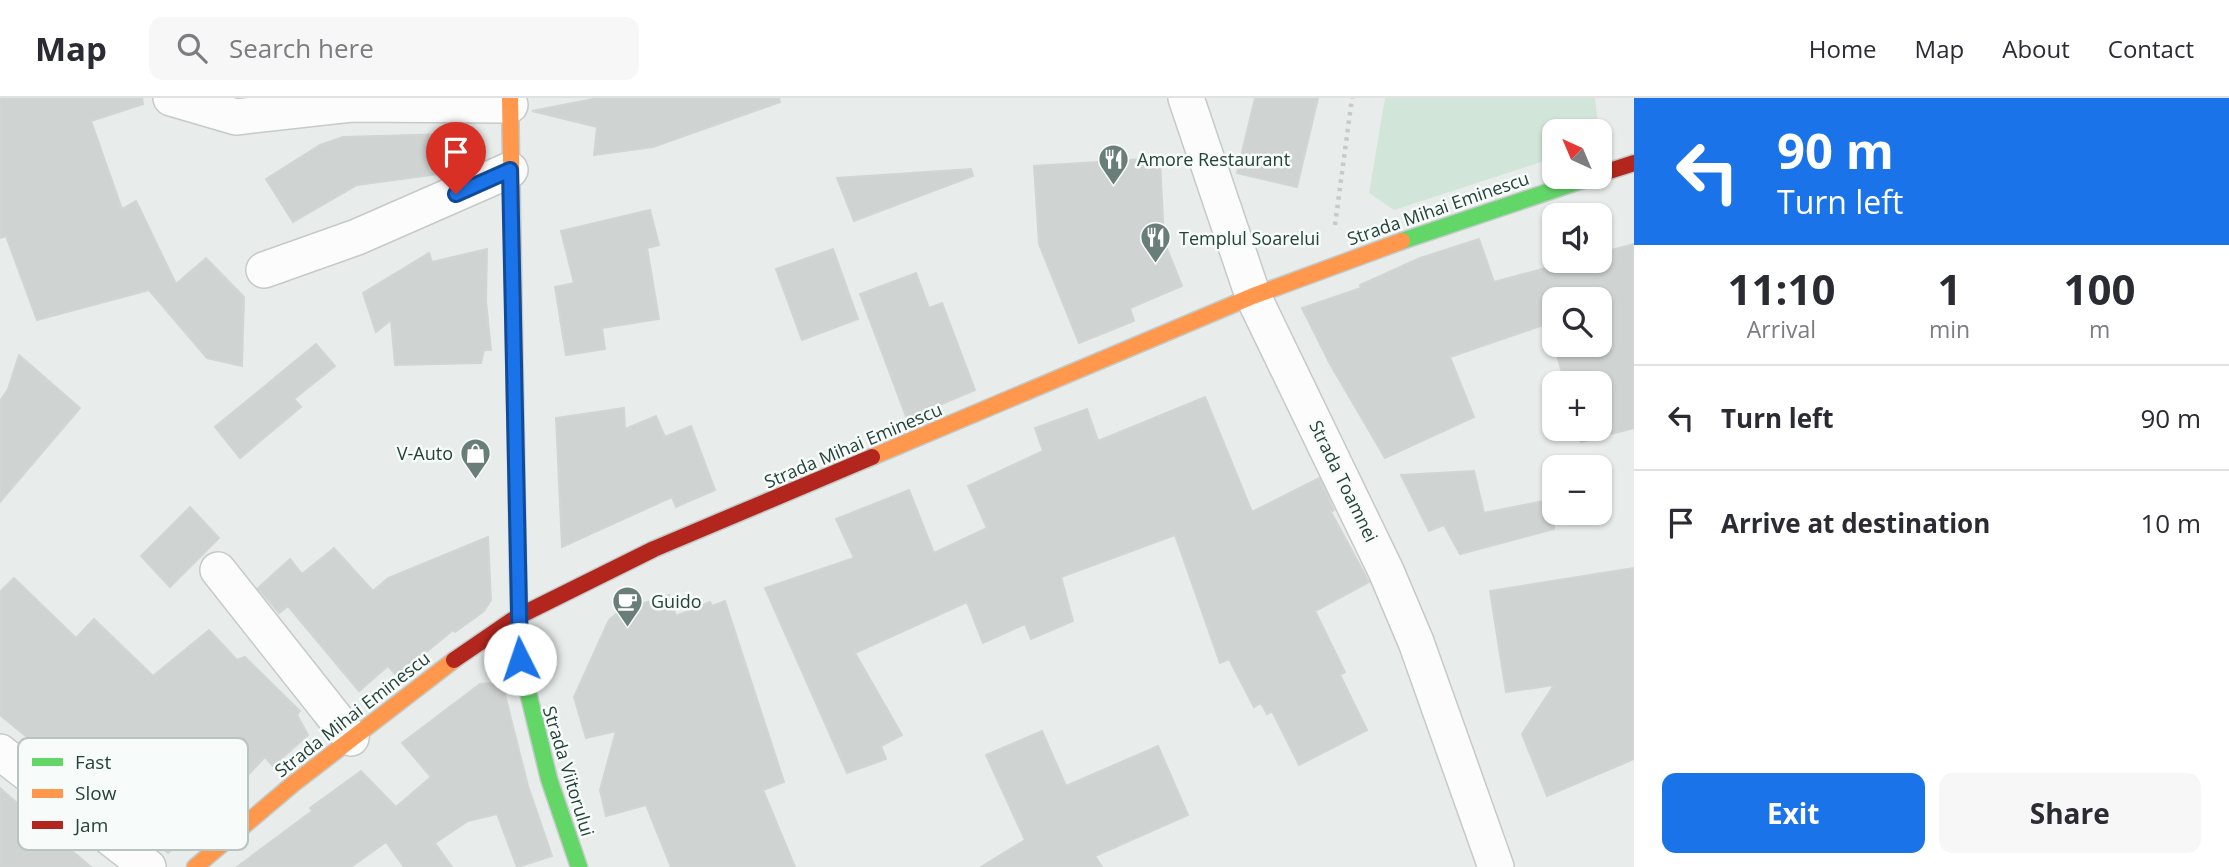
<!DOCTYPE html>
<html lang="en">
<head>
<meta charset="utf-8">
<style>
	body { margin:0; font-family:"Open Sans",sans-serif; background:#f7f7f7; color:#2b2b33; height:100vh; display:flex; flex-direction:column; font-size:26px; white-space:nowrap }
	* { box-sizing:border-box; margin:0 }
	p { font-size:23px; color:#7c7c81 }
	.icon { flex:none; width:38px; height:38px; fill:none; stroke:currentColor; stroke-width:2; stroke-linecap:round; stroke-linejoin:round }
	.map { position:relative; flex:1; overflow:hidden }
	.drawer { display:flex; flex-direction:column; background:#fff; width:595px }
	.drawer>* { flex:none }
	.hud { background:#1a73e8; color:#fff; overflow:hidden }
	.needle { width:46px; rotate:316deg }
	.fabs { position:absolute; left:1542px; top:21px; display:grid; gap:14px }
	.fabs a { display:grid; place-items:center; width:70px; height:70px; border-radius:14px; background:#fff; box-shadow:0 2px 5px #0004; font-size:35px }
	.pin { position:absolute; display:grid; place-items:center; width:60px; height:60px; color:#fff; margin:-72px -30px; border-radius:50% 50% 50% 0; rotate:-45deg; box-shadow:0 0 7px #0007 }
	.pin .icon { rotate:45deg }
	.me { position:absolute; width:77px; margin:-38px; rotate:356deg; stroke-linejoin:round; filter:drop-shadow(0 0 5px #0008) }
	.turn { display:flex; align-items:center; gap:24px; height:147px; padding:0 28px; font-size:32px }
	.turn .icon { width:91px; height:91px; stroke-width:2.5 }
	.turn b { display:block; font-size:49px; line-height:60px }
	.eta { display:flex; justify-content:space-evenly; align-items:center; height:119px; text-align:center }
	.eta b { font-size:42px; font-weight:700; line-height:49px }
	.action { display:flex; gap:14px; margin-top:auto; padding:14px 28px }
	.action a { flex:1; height:80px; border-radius:14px; background:#1a73e8; color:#fff; font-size:28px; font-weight:700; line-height:80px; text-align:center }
	.action a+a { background:#f7f7f7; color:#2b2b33 }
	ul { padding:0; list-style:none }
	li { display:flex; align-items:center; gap:21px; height:105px; padding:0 28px; border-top:2px solid #e1e1e2 }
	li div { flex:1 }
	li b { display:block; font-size:26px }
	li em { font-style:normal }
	header { display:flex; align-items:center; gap:42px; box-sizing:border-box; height:98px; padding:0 35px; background:#fff; border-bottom:2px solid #e1e1e2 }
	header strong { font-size:33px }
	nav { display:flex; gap:38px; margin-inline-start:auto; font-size:24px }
	.search { width:490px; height:63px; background:#f7f7f7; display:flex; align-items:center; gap:18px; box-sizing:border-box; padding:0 24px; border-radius:14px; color:#7c7c81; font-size:26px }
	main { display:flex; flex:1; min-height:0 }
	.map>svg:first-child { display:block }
</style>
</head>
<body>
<header>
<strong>Map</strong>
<div class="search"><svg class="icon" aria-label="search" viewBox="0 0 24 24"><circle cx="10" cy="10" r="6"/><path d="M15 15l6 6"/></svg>Search here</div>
<nav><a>Home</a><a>Map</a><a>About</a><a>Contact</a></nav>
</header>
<main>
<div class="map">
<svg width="1634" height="769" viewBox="0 0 1634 769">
	<rect width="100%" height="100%" fill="#e8edeb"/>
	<path fill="#d1e6d8" d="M1385,0h210l4,33h-45v27l-160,52 -25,-17z"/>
	<path fill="#cfd4d2" stroke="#d1d6d4" stroke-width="2" d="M0,0h142l1,6 -52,17 31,88 14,-8 40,83 30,-26 38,39 -2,69 -35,-8 -58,-68 -112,30 -31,-84 -6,2z
		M598,0h181l1,4 -127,45 -59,8 3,-28 -65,-16z
		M1255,0h63l-21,89 -60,-14z
		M447,36l-2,39 -88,12 -64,37 -27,-43 54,-34 23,-8z
		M1160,60l4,83 18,45 -52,22 4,13 -55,22 -40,-99 -5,-78z
		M971,71l2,7 -119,45 -17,-43z
		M650,112l9,35 -12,3 12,71 -57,9 3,21 -39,6 -11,-68 19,-4 -13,-52z
		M1479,141l15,43 78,-21h28v-8l34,-9v184l-53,14 -4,-13h23v-46h-35l-11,-38h46v-46h-46v44l-5,-20 -99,34 24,60 -89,41 -55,-94 -28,-56 59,-20 -1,-3 60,-27z
		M487,151l-1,52 5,49h-7l-3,13 -86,2 -4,-45 -15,12 -13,-39 66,-40 3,9z
		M833,151l25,70 -56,21 -26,-71z
		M916,175l13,35 13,-5 33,87 -68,29 -47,-125z
		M316,246l19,22 -41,33 7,8 -61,51 -25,-31z
		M19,257l61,53 -80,94v-101l8,-12z
		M1205,299l47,115 67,-34 15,32 -3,2 38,70 -54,29 30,61 -5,3 27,55 -68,35 -27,-54 -5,3 -6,-11 -7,4 -25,-48 -9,4 -45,-128 -114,42 12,44 -42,18 -6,-15 -42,19 -16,-41 -112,51 47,82 -21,11 5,13 -39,14 -82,-185 89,-30 -18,-39 73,-29 25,63 53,-25 -19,-42 75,-35 -8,-23 52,-19 11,32z
		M624,310l1,21 31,-13 9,21 26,-11 24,64 -39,17 -4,-10 -110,50 -6,-129z
		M1474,373l10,42 70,-14v30l-94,25 -16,-29 -15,6 -28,-56z
		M190,409l29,31 -49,49 -29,-31z
		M488,439l3,63 -7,11 -29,21 -2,-2 -56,46 -9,-10 -29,25 -71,-85 -9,7 -21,-25 32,-29 12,15 32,-26 39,43 15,-13z
		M1634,470v191l-87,37 -25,-62 32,-49 -48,7 -16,-101z
		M14,480l62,60 18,-19 59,57 56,-46 28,30 8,-3 55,54 -3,4 11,20 -35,31 -8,-9 -56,59 -41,37 -168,-138v-123z
		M669,497l7,21 34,-14 2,4 13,-5 59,181 -21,8 32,77h-124l-25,-62 -40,11 -6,-26 16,-59 -30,7 -12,-41 35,-77 11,-9z
		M492,585l12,8 24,95 24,70 -35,11 -20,-53 -29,7 -33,22 17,24h-48l-18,-25 -35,25h-114l75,-56 -2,-3 51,-37 35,36 35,-30 -29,-34 78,-59z
		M1042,633l24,55 92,-40 30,69 -93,41 7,11h-121l44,-27 -39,-85z
		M0,690l63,55 28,24h-91z"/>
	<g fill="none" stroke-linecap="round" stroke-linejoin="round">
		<defs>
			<path id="street" d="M171,0l65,19 115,-13 159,1
				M1186,0l67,198 133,275 30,71 80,225
				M264,172l93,-33 153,-67
				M218,472l133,168
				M0,654l148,115"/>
			<path id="fast" d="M1402,143l190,-64
				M518,469l2,92 29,120 30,88"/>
			<path id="slow" d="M510,0l8,469
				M872,359l381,-161 149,-55
				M195,769l98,-83 161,-124"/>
			<path id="jam" d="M1600,76l34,-11
				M454,562l63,-43 137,-68 218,-92"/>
		</defs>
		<use href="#street" stroke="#c5cac8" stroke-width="38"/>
		<use href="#fast" stroke="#c3cbc8" stroke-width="19"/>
		<use href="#slow" stroke="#c3cbc8" stroke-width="19"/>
		<use href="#jam" stroke="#c3cbc8" stroke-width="19"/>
		<path stroke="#c3ccca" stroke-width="4.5" stroke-dasharray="3.5 5" stroke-linecap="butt" d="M1335,127l17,-127"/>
		<use href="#street" stroke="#fcfcfc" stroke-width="35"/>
		<use href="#fast" stroke="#63d668" stroke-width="16"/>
		<use href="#slow" stroke="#ff974d" stroke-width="16"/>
		<use href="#jam" stroke="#b3261e" stroke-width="16"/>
	</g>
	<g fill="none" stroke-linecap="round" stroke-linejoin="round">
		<defs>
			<path id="route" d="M456,96l54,-24 10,489"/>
		</defs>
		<use href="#route" stroke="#114b97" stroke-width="18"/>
		<use href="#route" stroke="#1a73e8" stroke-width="12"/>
	</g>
	<defs>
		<symbol id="restaurant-pin" viewBox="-11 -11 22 30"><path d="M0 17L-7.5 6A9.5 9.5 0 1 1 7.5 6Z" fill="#697e78" stroke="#f7fbf9"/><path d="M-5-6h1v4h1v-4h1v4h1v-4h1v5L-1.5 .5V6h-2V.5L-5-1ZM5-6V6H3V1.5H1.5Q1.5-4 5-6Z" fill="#fff"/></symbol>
		<symbol id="shop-pin" viewBox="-11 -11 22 30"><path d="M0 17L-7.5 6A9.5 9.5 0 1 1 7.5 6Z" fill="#697e78" stroke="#f7fbf9"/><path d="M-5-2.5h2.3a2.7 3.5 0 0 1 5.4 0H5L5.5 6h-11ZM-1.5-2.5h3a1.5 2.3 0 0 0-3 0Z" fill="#fff"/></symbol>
		<symbol id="cafe-pin" viewBox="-11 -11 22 30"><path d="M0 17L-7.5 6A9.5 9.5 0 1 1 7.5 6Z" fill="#697e78" stroke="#f7fbf9"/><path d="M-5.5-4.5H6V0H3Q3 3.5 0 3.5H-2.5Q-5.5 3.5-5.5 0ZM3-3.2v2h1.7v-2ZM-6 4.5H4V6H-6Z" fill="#fff"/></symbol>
	</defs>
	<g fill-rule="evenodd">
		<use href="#restaurant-pin" x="1096" y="44" width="35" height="47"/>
		<use href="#restaurant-pin" x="1138" y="122" width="35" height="47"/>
		<use href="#shop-pin" x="458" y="338" width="35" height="47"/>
		<use href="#cafe-pin" x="610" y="486" width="35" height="47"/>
	</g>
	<g text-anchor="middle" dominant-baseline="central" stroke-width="5" stroke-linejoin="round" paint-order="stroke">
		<g font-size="18" fill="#24423a" stroke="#f7fbf9" text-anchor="start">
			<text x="1137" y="61">Amore Restaurant</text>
			<text x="1179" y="140">Templul Soarelui</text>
			<text x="453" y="355" text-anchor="end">V-Auto</text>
			<text x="651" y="503">Guido</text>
		</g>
		<g font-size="18" fill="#24423a" stroke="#f7fbf9">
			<text transform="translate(1438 110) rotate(-19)">Strada Mihai Eminescu</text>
			<text transform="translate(853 347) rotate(-23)">Strada Mihai Eminescu</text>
			<text transform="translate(1344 383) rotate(64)">Strada Toamnei</text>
			<text transform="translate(352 616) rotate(-38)">Strada Mihai Eminescu</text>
			<text transform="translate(569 673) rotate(73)">Strada Viitorului</text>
		</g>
	</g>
	<rect x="18" y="640" width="230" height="112" rx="10" fill="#f7fbf9" stroke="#b8c4c0" stroke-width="2"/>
	<rect x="32" y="660" width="31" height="8" fill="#63d668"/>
	<rect x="32" y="691" width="31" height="9" fill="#ff974d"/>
	<rect x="32" y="723" width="31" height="8" fill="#b3261e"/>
	<g font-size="19" fill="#24423a">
		<text x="75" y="671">Fast</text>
		<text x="75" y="702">Slow</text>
		<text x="75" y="734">Jam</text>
	</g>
</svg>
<div class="fabs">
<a><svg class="needle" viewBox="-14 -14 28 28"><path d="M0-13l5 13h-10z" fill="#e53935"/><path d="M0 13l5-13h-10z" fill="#7c7c81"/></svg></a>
<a><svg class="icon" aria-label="sound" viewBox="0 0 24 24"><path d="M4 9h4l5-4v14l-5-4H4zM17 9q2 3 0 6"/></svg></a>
<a><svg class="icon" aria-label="search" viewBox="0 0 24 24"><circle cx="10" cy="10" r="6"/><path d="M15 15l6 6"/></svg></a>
<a>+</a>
<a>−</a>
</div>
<div class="pin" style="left:456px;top:96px;background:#d93025"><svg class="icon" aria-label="arrive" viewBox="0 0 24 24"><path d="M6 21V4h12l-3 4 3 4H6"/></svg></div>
<svg class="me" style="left:520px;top:561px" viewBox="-20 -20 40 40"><circle r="19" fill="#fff"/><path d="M0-13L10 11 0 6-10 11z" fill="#1a73e8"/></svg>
</div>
<section class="drawer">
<div class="hud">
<div class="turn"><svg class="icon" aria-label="left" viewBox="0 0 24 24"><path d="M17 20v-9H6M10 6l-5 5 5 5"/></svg><div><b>90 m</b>Turn left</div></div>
</div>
<div class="eta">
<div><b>11:10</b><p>Arrival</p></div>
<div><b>1</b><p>min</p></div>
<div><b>100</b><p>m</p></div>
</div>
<ul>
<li><svg class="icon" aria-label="left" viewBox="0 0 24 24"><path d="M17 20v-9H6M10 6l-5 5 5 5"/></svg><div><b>Turn left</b></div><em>90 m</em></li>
<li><svg class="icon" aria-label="arrive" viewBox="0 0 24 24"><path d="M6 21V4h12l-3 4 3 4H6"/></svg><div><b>Arrive at destination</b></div><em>10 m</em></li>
</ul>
<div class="action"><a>Exit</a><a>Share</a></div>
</section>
</main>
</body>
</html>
